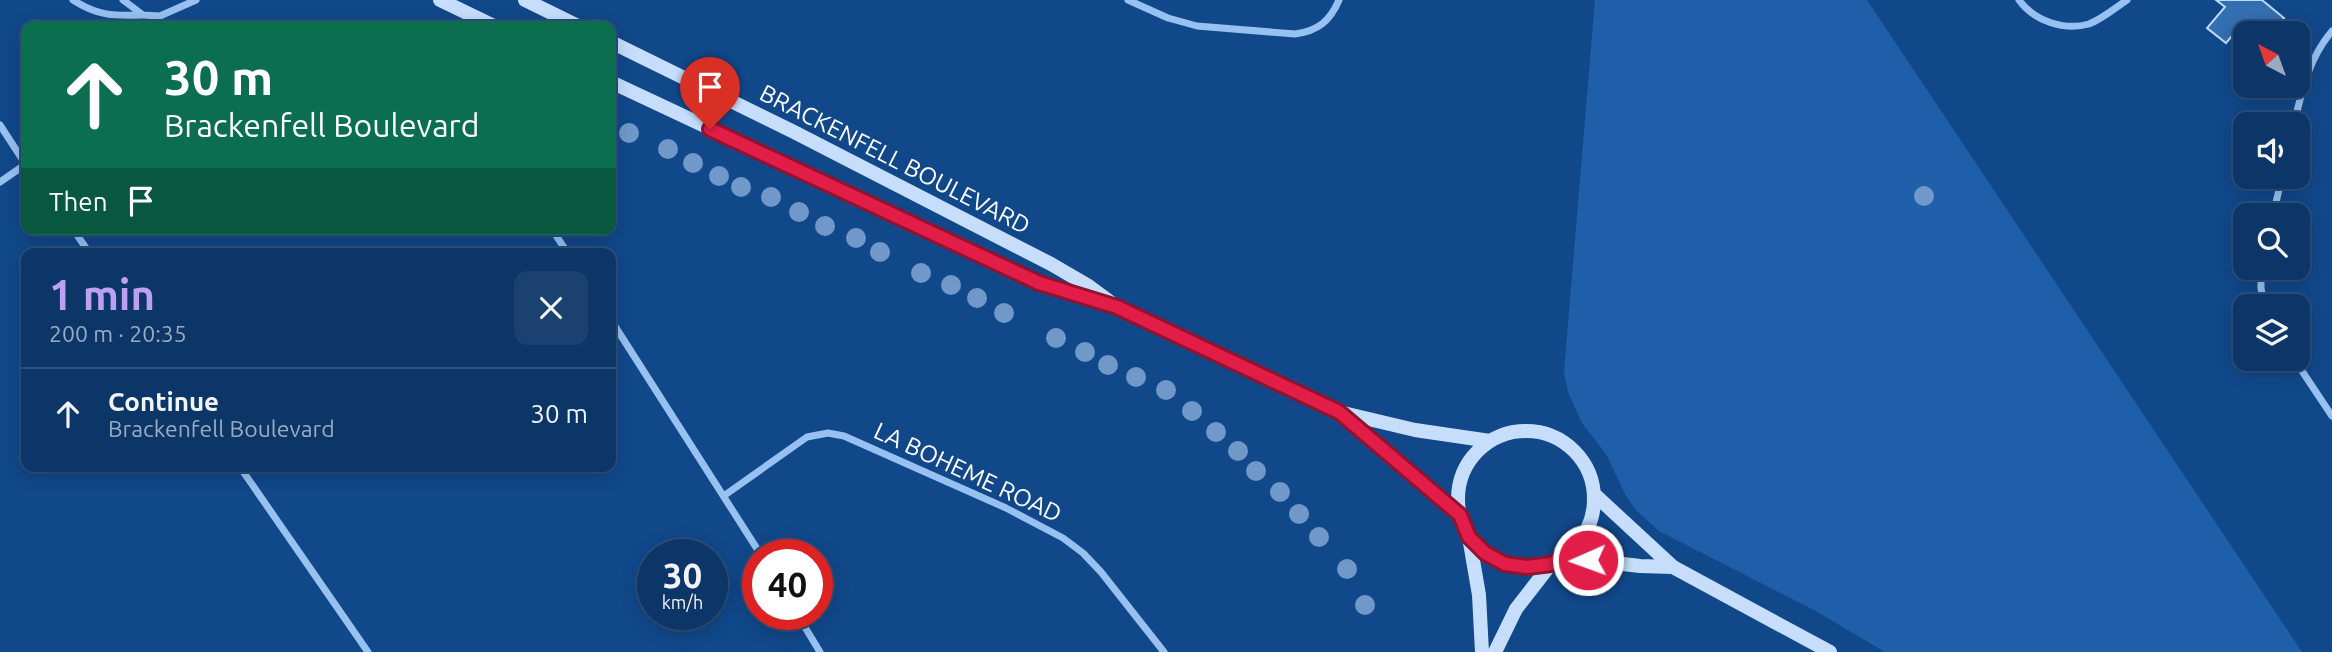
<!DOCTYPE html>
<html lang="en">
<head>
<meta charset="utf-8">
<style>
	body { margin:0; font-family:Ubuntu,sans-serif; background:#1b4171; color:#f1f3f6; height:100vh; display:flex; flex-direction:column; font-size:26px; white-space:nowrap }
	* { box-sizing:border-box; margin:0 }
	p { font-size:23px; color:#9aabc0 }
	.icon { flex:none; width:38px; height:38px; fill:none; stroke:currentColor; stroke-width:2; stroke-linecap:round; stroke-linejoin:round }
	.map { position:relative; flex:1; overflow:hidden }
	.drawer { position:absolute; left:21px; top:248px; width:595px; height:224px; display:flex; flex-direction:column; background:#0d3668; border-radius:14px; box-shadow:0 4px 18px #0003,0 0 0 2px #2d507c }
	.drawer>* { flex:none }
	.guide { position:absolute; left:21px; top:21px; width:595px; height:214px; border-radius:14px; box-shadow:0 4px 18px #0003,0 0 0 2px #2d507c; background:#0b6e4f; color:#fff; overflow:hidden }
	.needle { width:46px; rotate:319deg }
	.tools { position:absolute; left:2233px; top:21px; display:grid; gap:14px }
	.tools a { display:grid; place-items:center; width:77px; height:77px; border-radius:14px; background:#0d3668; box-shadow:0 4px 18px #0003,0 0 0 2px #2d507c; font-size:35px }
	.speed { position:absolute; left:637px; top:539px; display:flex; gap:14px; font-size:35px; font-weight:700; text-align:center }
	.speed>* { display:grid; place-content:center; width:91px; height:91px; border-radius:50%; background:#0d3668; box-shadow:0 4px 18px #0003,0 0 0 2px #2d507c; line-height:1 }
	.speed small { font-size:18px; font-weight:400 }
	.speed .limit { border:10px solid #d22; background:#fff; color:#111 }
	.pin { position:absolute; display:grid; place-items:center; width:60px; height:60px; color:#fff; margin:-72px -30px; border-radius:50% 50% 50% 0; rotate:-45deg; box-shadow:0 0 7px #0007 }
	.pin .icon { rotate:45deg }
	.me { position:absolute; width:77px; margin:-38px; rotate:268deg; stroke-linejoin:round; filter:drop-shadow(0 0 5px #0008) }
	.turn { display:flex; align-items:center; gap:24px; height:147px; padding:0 28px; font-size:32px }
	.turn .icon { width:91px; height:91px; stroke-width:2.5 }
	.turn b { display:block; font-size:49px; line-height:60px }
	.then { display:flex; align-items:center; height:66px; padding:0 28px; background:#0003; gap:14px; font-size:26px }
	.round { display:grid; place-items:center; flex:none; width:74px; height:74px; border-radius:14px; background:#1b4171 }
	.summary { display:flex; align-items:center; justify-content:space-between; height:119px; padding:0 28px }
	h1 { font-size:42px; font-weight:700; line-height:52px; color:#bca0f2 }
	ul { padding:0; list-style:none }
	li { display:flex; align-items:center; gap:21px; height:91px; padding:0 28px; border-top:2px solid #2d507c }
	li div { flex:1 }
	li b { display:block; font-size:26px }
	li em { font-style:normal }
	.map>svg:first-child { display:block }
</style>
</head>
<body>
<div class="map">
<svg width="2332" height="652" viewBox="0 0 2332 652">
	<rect width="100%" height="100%" fill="#11488a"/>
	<path fill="#1f5fa9" d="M1595,0h272l435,652h-417l-71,-42 -155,-79 -23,-21 -10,-14 -20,-42 -24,-31 -14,-31 -4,-20z"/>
	<path fill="#346fb2" stroke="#bedbfd" stroke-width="2" d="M2216,0h46l22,18 -13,15h-26v3l-8,-6 -11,13 -19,-15 18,-21z"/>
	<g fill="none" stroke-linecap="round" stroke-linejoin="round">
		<path stroke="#97c1f1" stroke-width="7" d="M73,0c25,16 40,16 69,15
			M123,0l20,15 17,1 36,-16
			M1128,0l40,18 29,8 98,8c23,-3 35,-13 44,-34
			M2019,0c15,21 45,31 70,24 13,-5 26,-16 38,-24
			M2294,124c8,-34 15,-66 38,-93
			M0,125l26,40
			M0,182l26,-18
			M2273,215l9,-38
			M73,229l17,25
			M552,229l16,25
			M2261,268v20l3,18
			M611,320l150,235
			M2294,359l38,57
			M240,467l128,185
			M725,495l82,-58 21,-4 16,3 162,72 57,30 20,15 18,19 63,80
			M797,614l23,38"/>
		<path stroke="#c6defc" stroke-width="14" d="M440,0l54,26
			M525,0l53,26
			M611,42l183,90 257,132 36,21 23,17
			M611,82l428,201 78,24 222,105 76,18 75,11
			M1343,415l117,100
			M1458 499a68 68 0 1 1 136 0a68 68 0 1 1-136 0Z
			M1594,494l79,73 157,85
			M1469,537l10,58 3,57
			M1562,557l78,9 33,1
			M1495,652l21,-43 35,-45"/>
	</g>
	<g fill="#7099c9">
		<circle cx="629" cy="133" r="10"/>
		<circle cx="668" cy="149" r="10"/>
		<circle cx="693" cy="163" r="10"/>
		<circle cx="719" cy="176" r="10"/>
		<circle cx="741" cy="187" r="10"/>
		<circle cx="1924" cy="196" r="10"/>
		<circle cx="771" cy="197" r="10"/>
		<circle cx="799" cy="212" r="10"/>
		<circle cx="825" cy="226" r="10"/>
		<circle cx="856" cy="238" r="10"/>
		<circle cx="880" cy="252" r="10"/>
		<circle cx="921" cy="273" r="10"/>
		<circle cx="951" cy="285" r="10"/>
		<circle cx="977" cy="298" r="10"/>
		<circle cx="1004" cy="313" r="10"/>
		<circle cx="1056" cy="338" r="10"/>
		<circle cx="1085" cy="352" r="10"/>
		<circle cx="1108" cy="365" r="10"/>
		<circle cx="1136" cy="377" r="10"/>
		<circle cx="1166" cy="390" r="10"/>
		<circle cx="1192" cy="411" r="10"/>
		<circle cx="1216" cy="432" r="10"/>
		<circle cx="1238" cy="451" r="10"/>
		<circle cx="1256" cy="471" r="10"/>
		<circle cx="1280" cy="492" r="10"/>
		<circle cx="1299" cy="514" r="10"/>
		<circle cx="1319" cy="537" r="10"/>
		<circle cx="1347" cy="569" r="10"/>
		<circle cx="1365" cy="605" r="10"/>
	</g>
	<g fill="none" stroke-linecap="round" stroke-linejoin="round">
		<defs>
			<path id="route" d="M710,129l329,154 78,24 222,105 121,103 9,22 16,16 20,11 22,3 24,-3 11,-7 26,3"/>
		</defs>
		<use href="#route" stroke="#92132f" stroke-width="18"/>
		<use href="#route" stroke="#e11d48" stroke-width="12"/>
	</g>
	<g text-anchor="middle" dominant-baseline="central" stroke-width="6" stroke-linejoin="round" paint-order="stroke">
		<g font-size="24" fill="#fff" stroke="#11488a">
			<text transform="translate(895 159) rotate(27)">BRACKENFELL BOULEVARD</text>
			<text transform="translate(968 472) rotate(25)">LA BOHEME ROAD</text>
		</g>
	</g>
</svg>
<div class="tools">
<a><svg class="needle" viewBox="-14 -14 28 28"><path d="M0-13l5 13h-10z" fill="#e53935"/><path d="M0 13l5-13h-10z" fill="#9aabc0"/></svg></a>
<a><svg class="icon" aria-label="sound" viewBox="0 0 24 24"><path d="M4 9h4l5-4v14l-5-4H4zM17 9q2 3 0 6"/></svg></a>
<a><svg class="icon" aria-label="search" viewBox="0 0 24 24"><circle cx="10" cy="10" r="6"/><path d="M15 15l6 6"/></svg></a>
<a><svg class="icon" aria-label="layers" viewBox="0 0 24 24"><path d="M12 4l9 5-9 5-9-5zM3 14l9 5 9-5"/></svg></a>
</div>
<div class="speed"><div>30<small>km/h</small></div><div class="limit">40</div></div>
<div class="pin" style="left:710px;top:129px;background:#d93025"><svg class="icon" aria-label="arrive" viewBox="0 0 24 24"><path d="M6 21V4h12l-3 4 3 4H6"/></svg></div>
<svg class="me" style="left:1588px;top:560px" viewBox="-20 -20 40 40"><circle r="17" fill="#e11d48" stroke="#fff" stroke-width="3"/><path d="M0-11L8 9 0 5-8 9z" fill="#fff"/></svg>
<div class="guide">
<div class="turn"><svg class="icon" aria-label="ahead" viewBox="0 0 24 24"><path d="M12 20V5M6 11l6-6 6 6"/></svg><div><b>30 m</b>Brackenfell Boulevard</div></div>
<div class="then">Then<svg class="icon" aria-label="arrive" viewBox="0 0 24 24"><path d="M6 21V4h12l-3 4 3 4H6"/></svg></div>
</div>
<section class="drawer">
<div class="summary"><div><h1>1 min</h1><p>200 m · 20:35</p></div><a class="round"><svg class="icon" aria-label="close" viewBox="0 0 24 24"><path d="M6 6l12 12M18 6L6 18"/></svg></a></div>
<ul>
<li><svg class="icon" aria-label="ahead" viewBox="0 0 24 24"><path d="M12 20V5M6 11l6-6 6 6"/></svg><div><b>Continue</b><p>Brackenfell Boulevard</p></div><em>30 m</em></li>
</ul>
</section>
</div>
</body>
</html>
